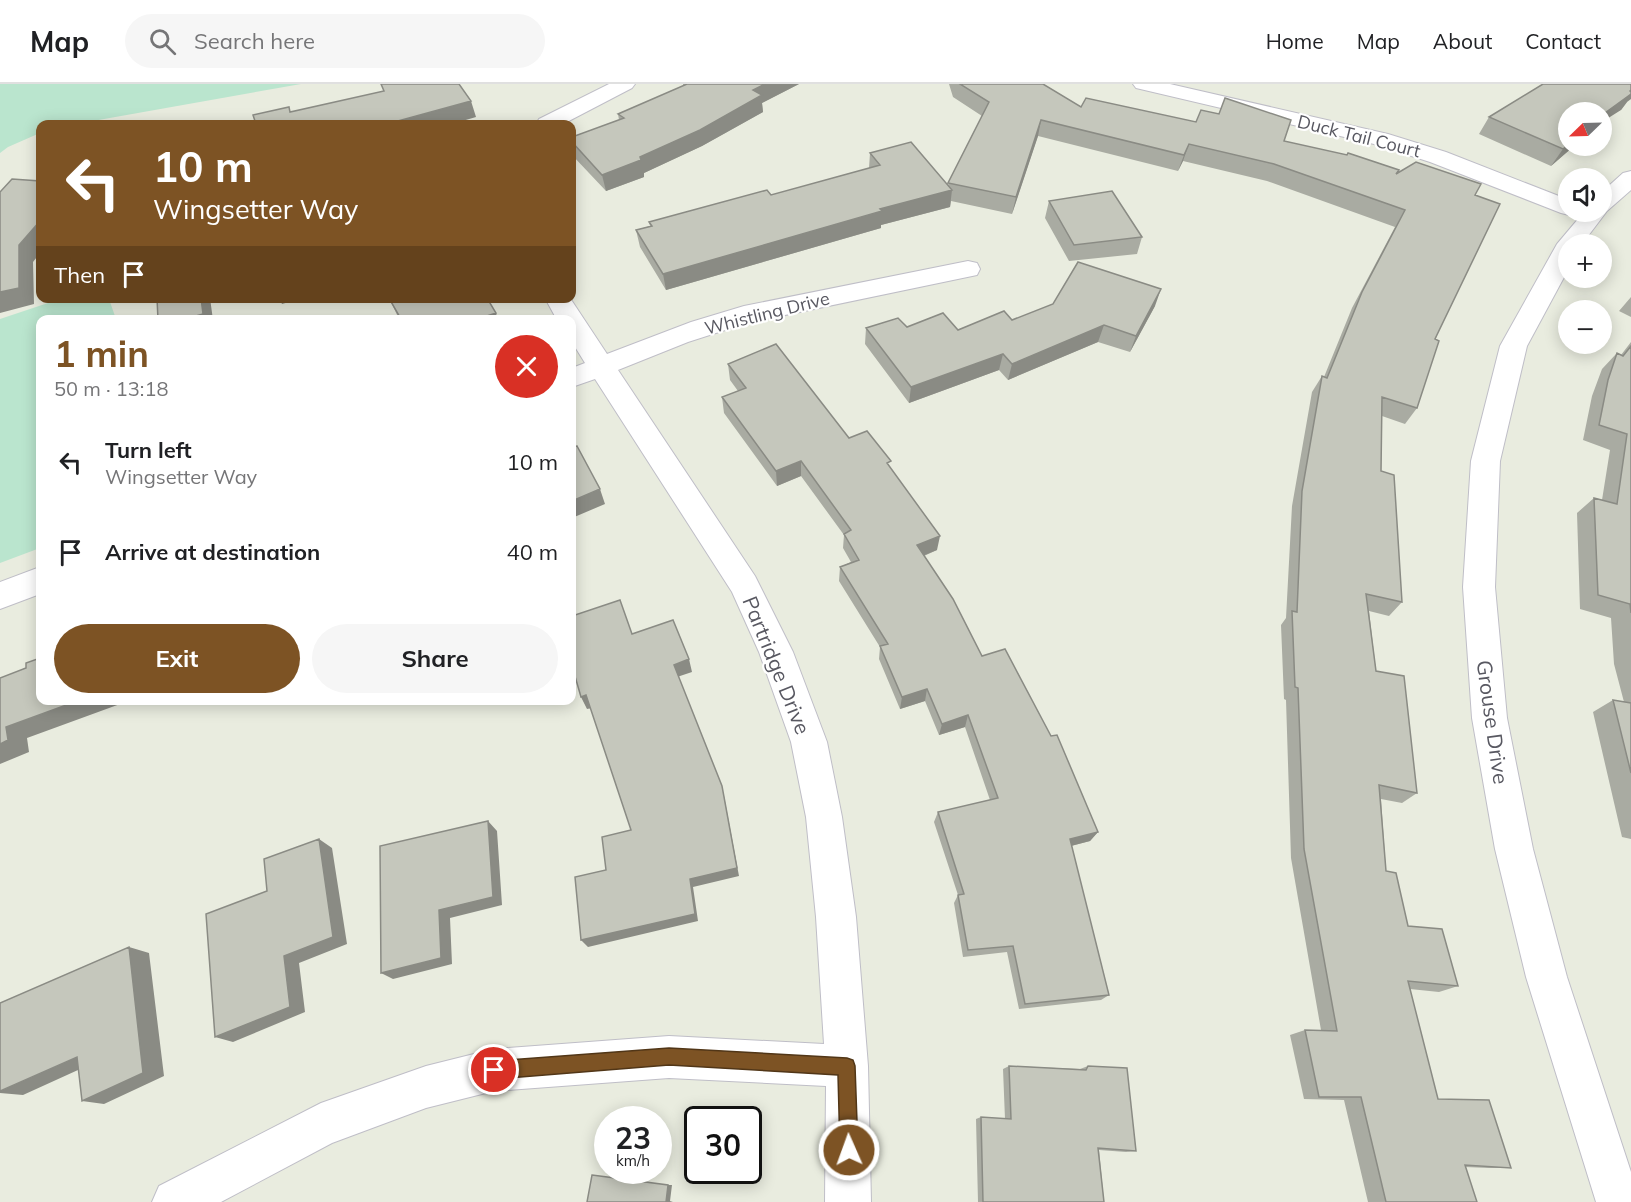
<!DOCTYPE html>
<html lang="en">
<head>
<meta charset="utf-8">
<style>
	body { margin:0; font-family:Mulish,sans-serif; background:#f6f6f6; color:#202124; height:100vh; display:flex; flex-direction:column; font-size:22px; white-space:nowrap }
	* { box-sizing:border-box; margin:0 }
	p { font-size:20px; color:#757577 }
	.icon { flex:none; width:33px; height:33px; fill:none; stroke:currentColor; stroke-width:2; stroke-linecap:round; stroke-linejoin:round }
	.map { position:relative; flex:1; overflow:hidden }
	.side { position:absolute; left:36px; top:231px; width:540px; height:390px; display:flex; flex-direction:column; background:#fff; border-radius:12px; box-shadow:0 3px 15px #0003 }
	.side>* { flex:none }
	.banner { position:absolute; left:36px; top:36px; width:540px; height:183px; border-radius:12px; box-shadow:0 3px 15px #0003; background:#7d5324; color:#fff; overflow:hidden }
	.needle { width:39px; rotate:247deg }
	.fabs { position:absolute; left:1558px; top:18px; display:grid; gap:12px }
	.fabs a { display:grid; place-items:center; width:54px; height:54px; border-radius:50%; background:#fff; box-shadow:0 3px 15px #0003; font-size:30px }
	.speed { position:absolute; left:594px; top:1022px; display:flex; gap:12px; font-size:30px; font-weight:700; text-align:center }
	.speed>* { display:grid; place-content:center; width:78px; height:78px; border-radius:50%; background:#fff; box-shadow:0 3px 15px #0003; line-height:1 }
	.speed small { font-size:15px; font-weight:400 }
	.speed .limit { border:3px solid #111; border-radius:9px; background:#fff; color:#111 }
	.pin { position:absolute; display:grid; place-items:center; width:51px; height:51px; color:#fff; margin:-26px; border:3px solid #fff; border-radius:50%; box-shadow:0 2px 6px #0007 }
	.me { position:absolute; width:66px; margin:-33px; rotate:358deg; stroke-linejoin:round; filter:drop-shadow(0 0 4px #0008) }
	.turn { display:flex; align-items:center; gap:21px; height:126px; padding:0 18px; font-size:27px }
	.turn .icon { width:78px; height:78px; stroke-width:2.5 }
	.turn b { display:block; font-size:42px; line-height:51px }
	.then { display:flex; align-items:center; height:57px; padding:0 18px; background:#0003; gap:12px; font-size:22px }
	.round { display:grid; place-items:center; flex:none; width:63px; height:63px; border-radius:32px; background:#f6f6f6 }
	.overview { display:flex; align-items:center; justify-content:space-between; height:102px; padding:0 18px }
	h1 { font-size:36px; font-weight:700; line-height:45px; color:#7d5324 }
	.cta { display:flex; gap:12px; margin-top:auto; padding:12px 18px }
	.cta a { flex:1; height:69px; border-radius:36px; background:#7d5324; color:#fff; font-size:24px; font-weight:700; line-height:69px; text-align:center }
	.cta a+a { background:#f6f6f6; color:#202124 }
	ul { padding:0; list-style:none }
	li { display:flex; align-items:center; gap:18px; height:90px; padding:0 18px }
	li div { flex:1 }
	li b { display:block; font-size:22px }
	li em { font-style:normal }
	header { display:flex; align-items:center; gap:36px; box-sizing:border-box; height:84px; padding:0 30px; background:#fff; border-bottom:2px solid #e0e0e0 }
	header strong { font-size:28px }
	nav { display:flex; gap:33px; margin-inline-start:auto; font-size:21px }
	.search { width:420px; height:54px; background:#f6f6f6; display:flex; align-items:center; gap:15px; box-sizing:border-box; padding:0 21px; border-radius:33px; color:#757577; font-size:22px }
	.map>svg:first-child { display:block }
</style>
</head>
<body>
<header>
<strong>Map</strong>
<div class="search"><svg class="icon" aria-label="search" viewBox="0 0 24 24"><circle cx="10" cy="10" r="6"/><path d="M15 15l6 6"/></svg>Search here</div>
<nav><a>Home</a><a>Map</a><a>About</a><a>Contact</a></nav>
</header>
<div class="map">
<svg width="1631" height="1118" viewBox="0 0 1631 1118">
	<rect width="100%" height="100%" fill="#e9ecdf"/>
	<path fill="#bae5ce" d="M0,0h301l-225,40h-36v9l-32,14 -8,6z
		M63,214l46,1 7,20 -76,1v228l-40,15v-244z"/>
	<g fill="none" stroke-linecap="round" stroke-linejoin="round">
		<defs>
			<path id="minor" d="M609,0h26l-3,4 -69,36h-27l3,-5z
				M1133,0h37l218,50 58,18 123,48v12h9l-9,3 -8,-2 -131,-51 -56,-18 -238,-56z
				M1631,87v19l-24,21 -25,33h-13v24l-42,78 -27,115 -5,126 12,131 26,131 34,128 64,195v30h-35l-70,-225 -31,-128 -23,-131 -9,-131 8,-126 29,-115 57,-102 27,-32h18v-20l21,-19z
				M968,177l9,2 3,6 -3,6 -230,48 -59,19 -70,28 137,206 38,76 34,90 15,75 14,100 12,149 3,136h-46l1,-116 -157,-8 -175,13 -68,17 -94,35 -111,59h-69l7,-16 162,-83 105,-37 68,-17 175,-13 155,8 -8,-127 -10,-100 -15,-75 -32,-90 -27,-60 -137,-213 -23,8v-19l13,-5 -13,-21v-22h-15l-12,-22h25l37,56 84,-32 53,-16z
				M40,483v27l-40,15v-27z"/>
		</defs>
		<use href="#minor" stroke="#bfbec7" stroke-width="2"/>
		<use href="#minor" fill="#fff" fill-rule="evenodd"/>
	</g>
	<path fill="#a9aba2" d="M683,0h116l-37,19 1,9 -61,34 -58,27v4l-38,14 -34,-36v-18l47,-17 -1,-6 65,-28z
		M949,0h94l38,23 115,15 88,19 112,33 79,21 -58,213 -12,16 -23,-8 -1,55 21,131 -13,14 -20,-5 7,60 41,122 -15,10 -21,-4 5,72 22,55 50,60 -19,6 -29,-3 28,110 73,69h-22l-24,-1 12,35h-109l-24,-102 -40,-1 -14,-64 15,-5h16l-30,-172 -5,-158 -2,-1 -3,-74 5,-7 6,-112 20,-114 10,-16 2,1 28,-69 43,-81 -128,-46 -84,-20 -5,10 -140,-35 -26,78 -61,-13 -1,6 -69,18v3l-215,62 -26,-43 -4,-17 14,-4 -1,-4 122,-27 98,-27 1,-15 78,32 34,-69 -29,-19z
		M1627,18l-6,8 -19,2 -33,34h5l-23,20 -72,-32 10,-17z
		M1049,117l93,36 -5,17 -68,7 -24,-43z
		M1631,213v20l-12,-6z
		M390,216l108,20 -99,-1z
		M1155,222l-25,46 -32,-10 -90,38 -9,-10 -90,33 -44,-59 1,-16 41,-1 51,3 54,-10z
		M1631,258v497l-9,-2 -29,-125 20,-12 11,2 -10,-38 -3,-46 -31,-9 -3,-96 17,-15 8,2 8,-50 -27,-10 9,-44 10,-27 15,-16 4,2z
		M728,280l121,74 41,30 47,82 -13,6 58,100 116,176 -8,9 -19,5 38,149 -8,5 -82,9 -12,-57 -44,5 -9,-54 4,-8 -24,-73 4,-10 52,-12 -25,-73 -26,8 -14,-34 -25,8 -21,-50 1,-12 -41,-66 1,-14 11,-5 -8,-14 1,-13 -43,-59 -24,10 -53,-73 -2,-16 16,-6 -8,-11z
		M1009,982l71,3 8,-3 48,85 -10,1 -27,-2 5,52h-126l-2,-83 5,-2 24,2 -2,-50z"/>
	<path fill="#8a8b84" d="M765,0h34l-37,19 1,9 -61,34 -58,27v4l-38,14 -4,-16 38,-18 113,-67z
		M1631,6v9l-4,3 -6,8 -19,12v-7z
		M471,17l5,16 -24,7h-65z
		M1041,36l-3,16 -26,78 4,-17z
		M1189,60l-6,17 -5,10 6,-16z
		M1569,60v2h5l-23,20 12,-17z
		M952,106l-2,17 -69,18v3l-215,62 -3,-16 217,-65z
		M40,137v32l-7,9 1,42 -34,9v-21l19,-47z
		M1161,205l-6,17 -25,46 6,-16z
		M201,214h9l3,22h-31z
		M279,214h24l-21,6z
		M496,229l2,7h-23z
		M1104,241l-6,17 -90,38 4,-16z
		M1003,270l-4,16 -90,33 2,-16z
		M801,377v15l-24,10 -1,-15z
		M600,405l5,15 -33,14v-17z
		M940,452l-3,14 -22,9 2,-14z
		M689,575l3,13 -15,5 -3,-12z
		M927,605l-2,12 -25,8 2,-12z
		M586,611l6,13 -5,1 -6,-12z
		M80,616h51l-104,38 2,14 -29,12v-20l6,-17z
		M968,631l-3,12 -26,8 3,-11z
		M724,712l15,80 -46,11 5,34 -110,26 -7,-7 109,-61z
		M488,737l9,10 5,74 -52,13 2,46 -59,15 -12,-6 58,-63z
		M1098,748l-8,9 -27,7 7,-9z
		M319,755l13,9 15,96 -48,19 6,49 -72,30 -18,-5 69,-81z
		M129,863l20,6 15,123 -60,28 -22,-3z
		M77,973l23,3 -77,35 -23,-2v-2z
		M668,1101h4l-2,16 3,1h-8z"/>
	<path fill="#c5c7bc" stroke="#8a8b84" stroke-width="1.5" d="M381,0h78l12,17 -84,23h-131l-3,-9 36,-8 1,5 94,-21z
		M687,0h78l-12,6 9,5 -62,35 -60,27 1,3 -39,15 -30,-33v-5l52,-19 -6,-4z
		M960,0h83l38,23 5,-9 110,24 5,-12 18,4 6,-16 66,22 -7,21 63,14 1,-2 51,17 -3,4 20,-12 65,22 -6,11 25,9 -65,135 4,2 -22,67 -35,-11 -1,74 13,4 8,127 -36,-8 10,77 28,5 13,117 -38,-8 7,86 10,2 12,53 34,3 16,57 -50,-5 30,118 51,1 22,68 -46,-3 12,37h-91l-25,-105h-42l-14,-67 32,1 -33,-182 -6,-161 -3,-1 -3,-76 5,1 5,-121 20,-115 5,2 35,-86 43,-82 -131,-46 -85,-20 -5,11 -143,-35 -25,77 -68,-14 41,-81z
		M1543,0h88v6l-1,1 1,1v2l-22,16 -7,5v-3h-33v32l-6,5 -74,-32z
		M911,58l41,48 -72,19 2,2 -219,63 -27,-44 16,-4 -3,-4 118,-32 4,5 109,-30 -10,-12z
		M12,95l28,2v40l-21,24v43l-19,4v-100z
		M1112,107l30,46 -68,8 -25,-44z
		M1078,178l83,27 -25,47 -32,-11 -92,39 -9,-10 -92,33 -45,-59 32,-10 9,9 36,-14 15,17 46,-19 8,9 41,-16z
		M157,214h44l2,16 -21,6h-24z
		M396,214h91l9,15 -21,7h-77l3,-1 -11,-19z
		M776,260l73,94 18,-7 24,30 -4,2 53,73 -23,9 36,54 29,57 23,-7 46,87 6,-1 41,97 -28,7 39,156 -84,9 -12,-58 -45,4 -10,-55 6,-1 -26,-82 60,-14 -30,-83 -26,9 -15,-35 -25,8 -22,-51 8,-2 -48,-77 19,-7 -15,-26 7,-4 -50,-69 -25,10 -54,-74 24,-9 -18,-24z
		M1631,262v267l-1,-9 -32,-9 -4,-97 23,6 10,-70 -28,-9 9,-45 9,-27 6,3z
		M577,362l23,43 -28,12v-53z
		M620,516l12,34 41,-14 16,39 -15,6 48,121 15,82 -47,11 5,35 -114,26 -6,-63 31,-7 -4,-33 29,-7 -45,-135 -5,2 -9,-31v-50z
		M40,574v42h40l-74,27 2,13 -8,4v-66l26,-10v-5z
		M1613,616l18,3v70z
		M488,737l5,76 -54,13 2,48 -60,15 -1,-127z
		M319,755l14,98 -49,19 6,51 -75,30 -9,-123 61,-23 -3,-32z
		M129,863l14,126 -61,28 -5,-44 -77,34v-88z
		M1009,982l77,4 2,-4 39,2 9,83 -38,-3 6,54h-121l-2,-85 30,2z
		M592,1091l76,10 -2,17h-79z"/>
	<path fill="#7d5324" stroke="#513617" stroke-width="1.5" d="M669,964l178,10 6,2 2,6 3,84 -3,7 -6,2 -7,-2 -2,-7 -2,-75 -169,-10 -175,14 -6,-3 -2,-6 2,-6 6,-3z"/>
	<g text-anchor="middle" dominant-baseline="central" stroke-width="4.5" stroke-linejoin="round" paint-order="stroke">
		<g font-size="18" fill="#585861" stroke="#fff">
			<text transform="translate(1359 52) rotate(14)">Duck Tail Court</text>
			<text transform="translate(767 229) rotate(-14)">Whistling Drive</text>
		</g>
		<g font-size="21" fill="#585861" stroke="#fff">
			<text transform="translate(777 581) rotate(68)">Partridge Drive</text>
			<text transform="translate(1493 638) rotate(82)">Grouse Drive</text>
		</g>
	</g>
</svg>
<div class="fabs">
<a><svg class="needle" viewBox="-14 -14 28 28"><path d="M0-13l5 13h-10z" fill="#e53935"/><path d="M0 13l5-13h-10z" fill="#757577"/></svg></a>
<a><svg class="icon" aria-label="sound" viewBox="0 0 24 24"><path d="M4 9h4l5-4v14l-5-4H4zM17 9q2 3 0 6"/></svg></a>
<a>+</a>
<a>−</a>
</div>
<div class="speed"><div>23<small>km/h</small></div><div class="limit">30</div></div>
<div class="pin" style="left:494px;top:986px;background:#d93025"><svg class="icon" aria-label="arrive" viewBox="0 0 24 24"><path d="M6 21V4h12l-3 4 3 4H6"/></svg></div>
<svg class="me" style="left:849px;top:1066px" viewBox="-20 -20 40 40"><circle r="17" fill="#7d5324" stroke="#fff" stroke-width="3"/><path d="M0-11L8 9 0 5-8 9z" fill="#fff"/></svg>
<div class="banner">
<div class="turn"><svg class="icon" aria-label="left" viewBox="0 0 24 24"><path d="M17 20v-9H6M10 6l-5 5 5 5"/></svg><div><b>10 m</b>Wingsetter Way</div></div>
<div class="then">Then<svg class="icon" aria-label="arrive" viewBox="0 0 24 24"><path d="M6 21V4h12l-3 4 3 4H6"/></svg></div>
</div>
<section class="side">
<div class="overview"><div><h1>1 min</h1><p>50 m · 13:18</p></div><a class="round" style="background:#d93025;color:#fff"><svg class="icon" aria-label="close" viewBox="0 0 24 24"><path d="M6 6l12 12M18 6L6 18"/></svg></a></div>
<ul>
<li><svg class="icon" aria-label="left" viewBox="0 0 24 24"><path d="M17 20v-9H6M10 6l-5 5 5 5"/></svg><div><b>Turn left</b><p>Wingsetter Way</p></div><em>10 m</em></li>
<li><svg class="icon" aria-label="arrive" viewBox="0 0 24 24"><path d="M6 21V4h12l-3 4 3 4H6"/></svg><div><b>Arrive at destination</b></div><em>40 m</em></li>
</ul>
<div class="cta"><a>Exit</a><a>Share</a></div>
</section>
</div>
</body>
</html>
